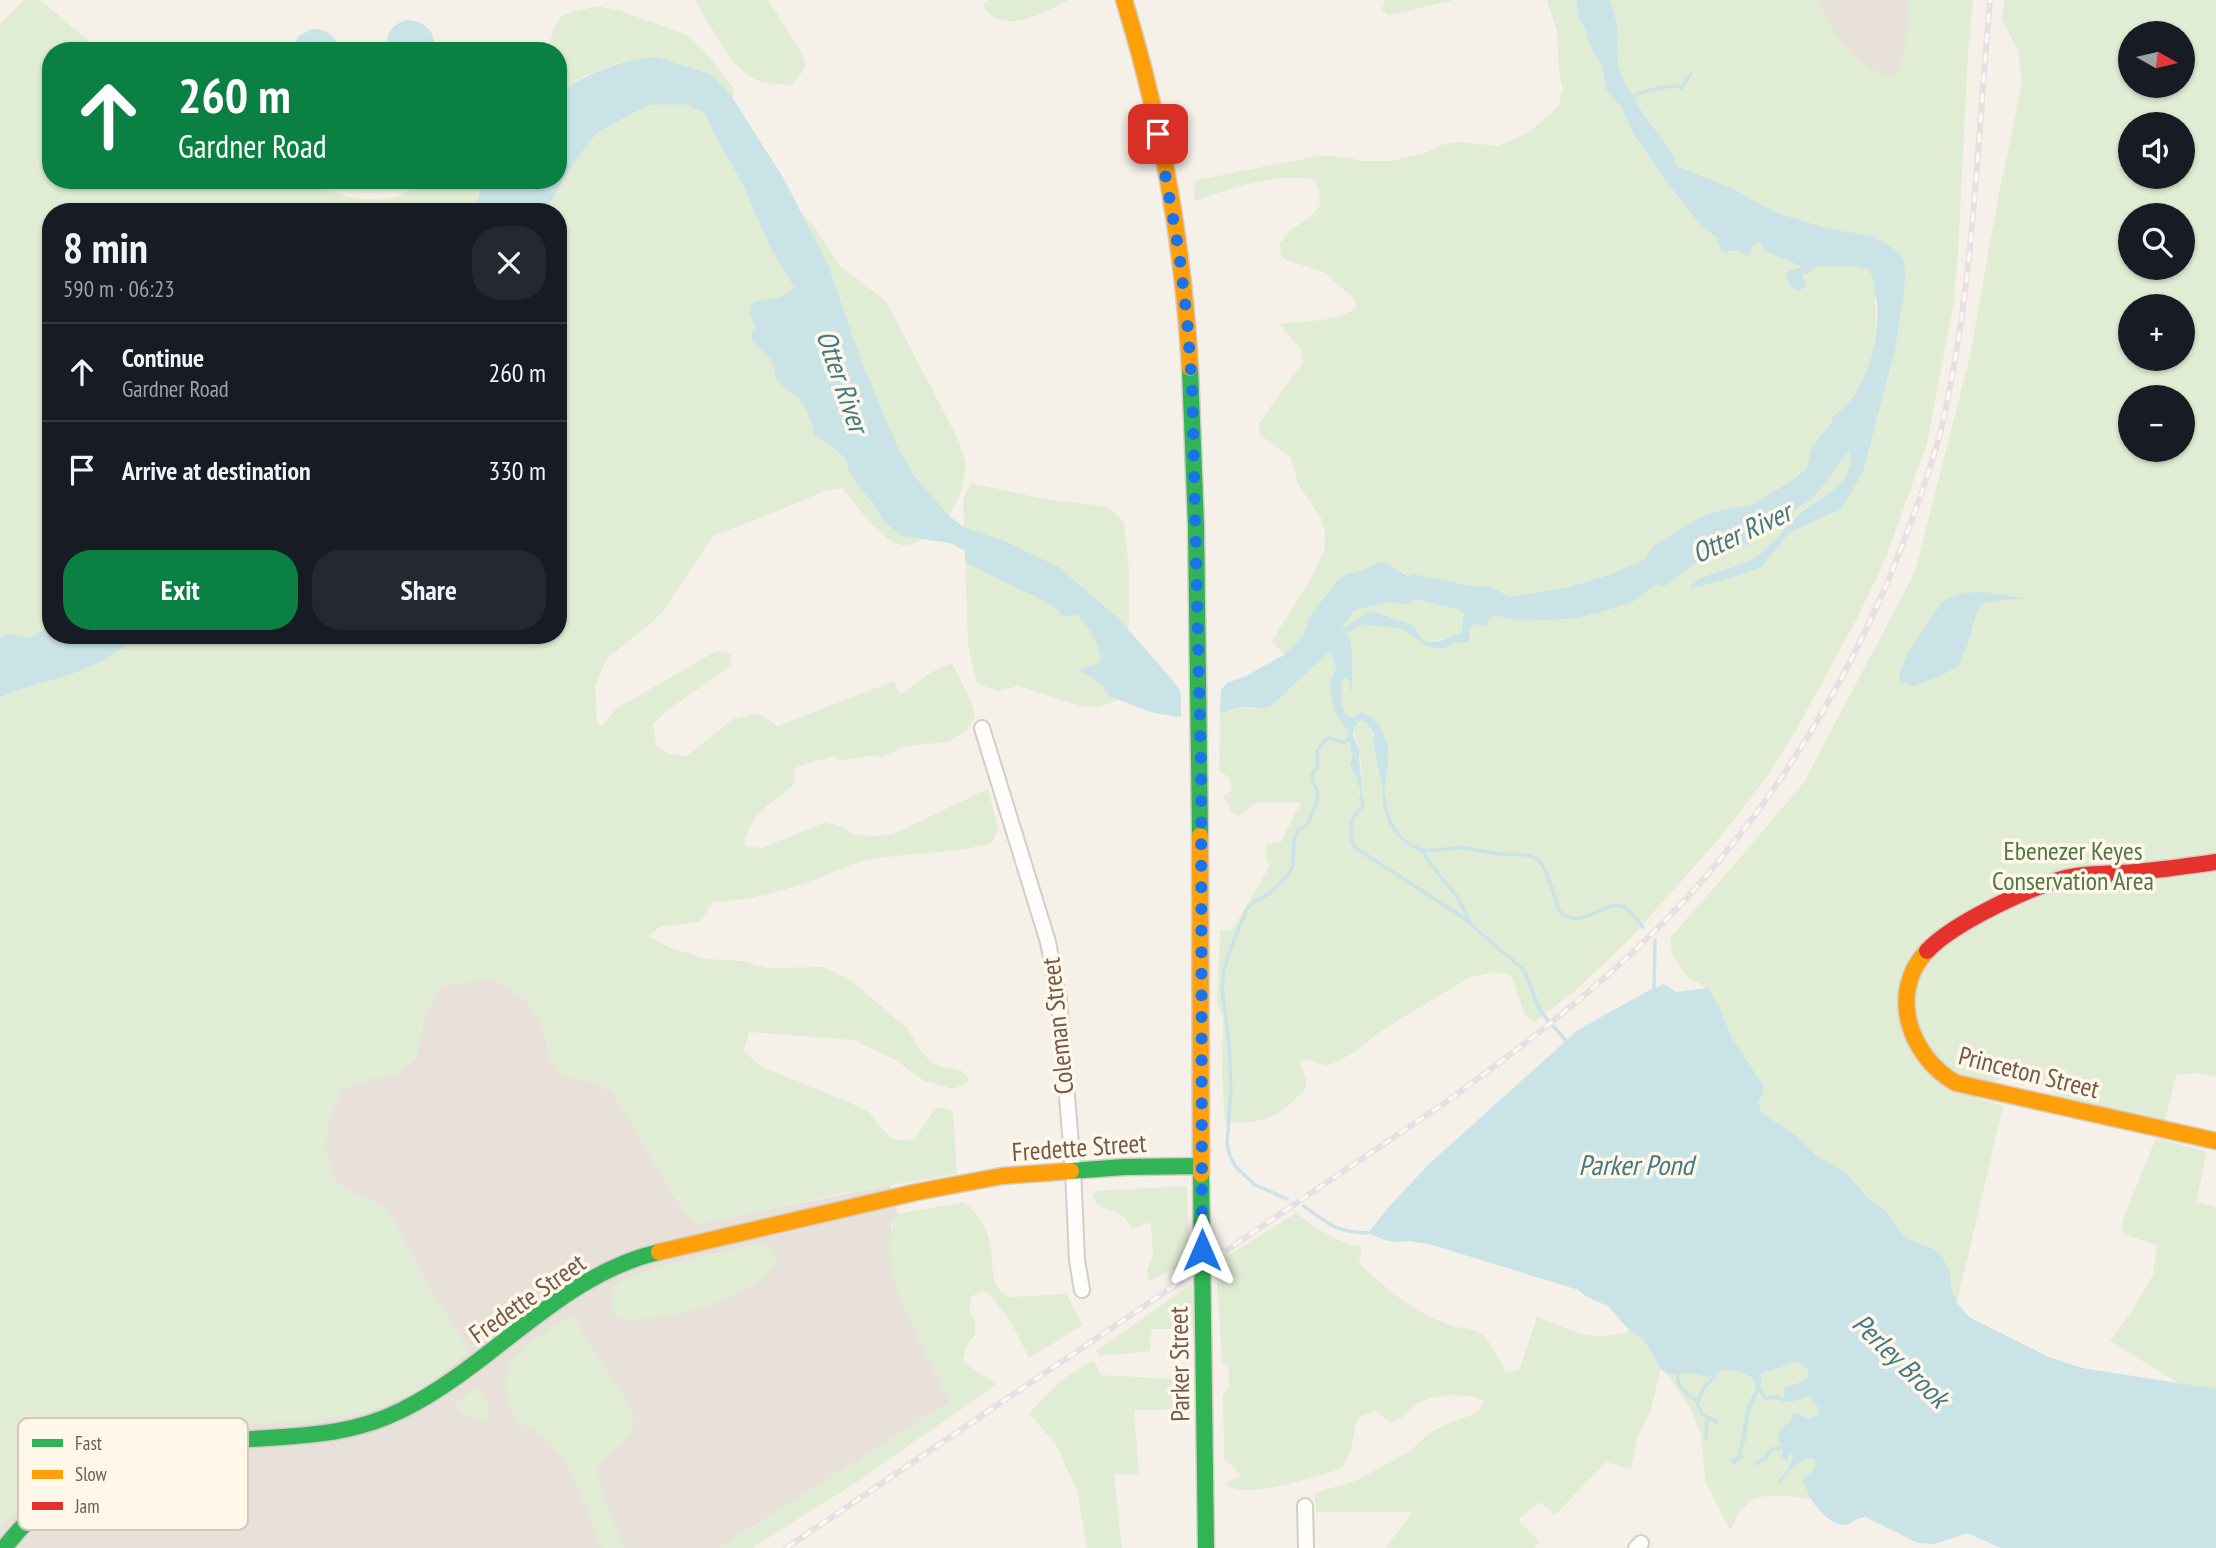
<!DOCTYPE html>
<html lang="en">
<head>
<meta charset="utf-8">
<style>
	body { margin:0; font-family:"PT Sans Narrow",sans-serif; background:#242831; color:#f1f3f6; height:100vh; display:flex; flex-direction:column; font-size:26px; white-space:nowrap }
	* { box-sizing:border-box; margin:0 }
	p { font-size:23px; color:#9ea1a6 }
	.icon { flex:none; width:38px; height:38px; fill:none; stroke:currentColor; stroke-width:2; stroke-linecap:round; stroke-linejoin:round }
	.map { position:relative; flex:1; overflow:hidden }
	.sheet { position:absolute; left:42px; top:203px; width:525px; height:441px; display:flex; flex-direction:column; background:#171b24; border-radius:28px; box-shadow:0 2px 5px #0004 }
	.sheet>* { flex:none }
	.guide { position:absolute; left:42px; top:42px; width:525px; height:147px; border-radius:28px; box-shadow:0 2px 5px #0004; background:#0b8043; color:#fff; overflow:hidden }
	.needle { width:46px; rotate:98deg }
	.tools { position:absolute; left:2118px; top:21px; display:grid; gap:14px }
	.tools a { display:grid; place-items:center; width:77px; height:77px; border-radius:50%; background:#171b24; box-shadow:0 2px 5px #0004; font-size:35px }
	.pin { position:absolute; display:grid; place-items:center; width:60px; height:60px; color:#fff; margin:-30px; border-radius:14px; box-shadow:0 4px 10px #0006 }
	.me { position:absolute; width:77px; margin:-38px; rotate:0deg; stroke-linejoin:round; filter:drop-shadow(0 0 5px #0008) }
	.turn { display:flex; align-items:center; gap:24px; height:147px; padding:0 21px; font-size:32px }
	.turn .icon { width:91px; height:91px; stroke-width:2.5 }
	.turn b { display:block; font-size:49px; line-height:60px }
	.round { display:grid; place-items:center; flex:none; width:74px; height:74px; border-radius:28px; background:#242831 }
	.summary { display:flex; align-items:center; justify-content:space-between; height:119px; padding:0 21px }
	h1 { font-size:42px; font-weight:800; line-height:52px }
	.button { display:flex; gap:14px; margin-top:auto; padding:14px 21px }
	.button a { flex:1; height:80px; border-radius:28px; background:#0b8043; color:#fff; font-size:28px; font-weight:800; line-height:80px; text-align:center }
	.button a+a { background:#242831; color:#f1f3f6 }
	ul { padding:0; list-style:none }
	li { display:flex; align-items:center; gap:21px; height:98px; padding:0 21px; border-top:2px solid #363941 }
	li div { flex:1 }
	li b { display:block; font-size:26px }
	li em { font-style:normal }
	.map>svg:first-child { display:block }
</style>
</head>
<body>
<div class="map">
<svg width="2216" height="1548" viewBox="0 0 2216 1548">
	<rect width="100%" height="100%" fill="#f5f1e9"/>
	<path fill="#e8e1da" d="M1809,0h100l-3,75 -10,14 -57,-40z
		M494,979l34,22 16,28 5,27 12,20 35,7 18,11 60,102 22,28 194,-39 8,29 -7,11 1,45 8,27 50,105 -231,146h-719v-20l13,-15 24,-24 33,-23 94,-37 97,-6 207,-72 -40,-65 -40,-76 -20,-12 -23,-8 -12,-13 -8,-29 4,-31 14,-29 29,-10 24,-2 20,-18 10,-46 16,-27z"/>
	<path fill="#e1ecd4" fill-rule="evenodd" d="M24,0h16l61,51h-50v129h250c32,15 93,35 119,0h67l-7,5 -6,27h-423v423h507v-423h-33l33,-32 32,-57 49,-29 20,-3 11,2h25l121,136 23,36 47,36 72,138 8,25 -5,28 -12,24 -81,-18 33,38 21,3c-6,4 -13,7 -21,6 -20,-4 -46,-42 -59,-57l-17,3 -72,30 -39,14 -51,76 -13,13 -42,33 -13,28 2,36 4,6 15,-18 100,-58 15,3 -1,12 -66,47 -11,11 3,21 13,9 18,2 46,-37 25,-6 20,13 116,-45 6,14 30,-22 22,-10 19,38 4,16 -9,14 -18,11 -41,4 -26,11 -13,-1 -28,5 -7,-5 -39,12v16c-19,18 -50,33 -49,62l17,2 64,-26 16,5 10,7 19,3 22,-3 95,-45 10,41 -6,13c-45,13 -94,8 -139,21 -15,5 -30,13 -45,18 -32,11 -62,19 -95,20l-13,20 -41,5 -10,9 19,11 39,12 35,2 26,7 55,-1 26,12 58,49 13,22 13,14 29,7 8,9 -16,9 -30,-8 -27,-20 -43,-21 -105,-8 -5,19 16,15 107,44 13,17 12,12 21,2 22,-32 9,-1 9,3 4,63 -107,18 -154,32 -22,-28 -60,-102 -18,-11 -35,-7 -12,-20 -5,-27 -16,-28 -34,-22 -52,6 -16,27 -10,46 -20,18 -24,2 -29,11 -14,28 -4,31 8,29 12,13 23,8 20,12 40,76 41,64 -41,37 -60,25 -58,10 -83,2 -63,5 -47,18 -47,19 -33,23 -37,39v-1504z
		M695,0h73l33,52 5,15 -14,18c-15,-1 -30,-1 -43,-9 -19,-11 -42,-57 -54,-76z
		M989,0h80c-23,12 -69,38 -86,5z
		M1385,0h70l-67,15 -6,-6z
		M1547,0h29l3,18 6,10 4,16 13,22 4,24 15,17 13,28 50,70 47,48 20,-5 3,-4c14,-2 31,9 46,9 22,1 50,-12 67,3 13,10 7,26 8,40 4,38 -3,99 -42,120l-2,7 -19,24 -6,22 -13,12 -42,24 -33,6 -19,7 -46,28 -8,13 -36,16 -40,12 -53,9h-8l-20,-11 -11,2 -41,-8 -28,-2 -7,-7 -8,-1 -13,-7 -20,10 7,21 32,2 61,15 4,4 -3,21c-3,1 -7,0 -11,1 -8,2 -13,7 -22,5 -9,-2 -9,-10 -16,-15 -6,-5 -35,-14 -43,-15l-11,9 -17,8 -3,-3 2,-11 -66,71 -47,-2 19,-7 38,-21 -12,-14 41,-66 12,-27v-16l-4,-14 -23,-34 -7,-26 -31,-23 -1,-12 44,-61 -1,-11 -23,-27c21,-3 64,-2 78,-18l-3,-7 -30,-27 -38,-12 -5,-5 -1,-12 12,-14 20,-13 8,-11 -1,-14 -4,-11c-37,-9 -86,9 -121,21l-1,-20 126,-25 28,1 13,4h31l34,-8 15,-8 19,-3 40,4 30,-14 29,-25 5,-18 -4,-16 -2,-42z
		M1610,0h208c7,13 13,28 22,39 10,13 36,38 53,38 16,-19 13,-53 14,-77h66l-5,53 -10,200 -5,54 -26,136 -42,117 -30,62 -61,112 -28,44 -49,63 -89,100 -53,50 -40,30 -10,-5 -14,-41 -16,-3 -27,6 -90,55 -24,20 -28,13 -20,-7 -6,3c1,9 9,17 5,27 -1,3 -5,5 -8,8 -18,21 -44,29 -72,24l-3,-44 1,-58 -6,-17 3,-72h12l38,-64 -4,-7v-15l15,-2 20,-40h-44l-18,14 -6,-3 -10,-16 8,-7 -1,-12 -11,-7 1,-58h8l9,-6 17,2 16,-2 60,-56 6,18 -4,7 -2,12 3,17 15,27 4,27 -2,5 9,22v10l2,5c3,-16 0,-34 -1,-50 -2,-15 -11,-15 -2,-31l7,1c15,15 12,52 19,73l5,-42 -9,-26 -14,-12 -8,-1 -8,5c-10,-8 -11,-29 -7,-41 10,1 7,12 9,18 1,-17 3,-48 -6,-61 6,-2 8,-6 14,-9 5,-1 34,2 39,4 17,4 33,32 55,13l8,2 9,-7 1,-13 24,-8 28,5 48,-2 33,-8 28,-10 38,-29 22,-24 12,-4 37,-8 56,-29 23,-18 29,-40c6,40 -32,46 -54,67 -14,14 -26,31 -42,42 -13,9 -41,14 -56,21l-7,5 -1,4 41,-10 31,-11 27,-34 52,-24 27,-62 22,-78 14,-74v-34l-5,-9 -26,-16 -47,-8 -51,-16 -44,-24 -52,-21 -4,-4 -1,-8 -32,-43 -18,-31 -6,-16 -1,-40z
		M2004,0h212v1076l-21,-3 -19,2 -11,46 -110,-26 -13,-15 -12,-4 -14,-9 -42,30 29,9 -46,197 -6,-16 -1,-14 -34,-30 -11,-5 -19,-27 -19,-14 -17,-20 -8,-7 -24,-12 -24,-24 -32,-21 -4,-11 5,-17 -31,-47 -11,-27 -13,-22 -20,-12 -16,-22 -2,-17 71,-81 63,-75 111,-210 55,-216 28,-158 24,-114 -4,-33 -16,-32zM2130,33h52v53h-52zM2130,124h52v53h-52zM2130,215h52v53h-52zM2130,306h52v53h-52zM2130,397h52v53h-52z
		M598,6l23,5 66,24 20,19 26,34v11l-23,-25 -54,-17 -38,6 -36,14 -24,16v-42h-11l7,-22 8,-14z
		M971,483l68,15 70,9 15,16 5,46v55l-12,76 -18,7 -18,-1 -63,-20 -20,5 -22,-8 -8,-40 -5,-144z
		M2156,1138l51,14 -11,50 20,5v182l-33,-3 -73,-45 23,-31 20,-35 4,-30 -34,-11 -1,-12z
		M1187,1186l2,76 -40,19 -2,-10 6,-17 -2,-32 -19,7c-3,-5 -6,-11 -11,-14 -12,-7 -23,-5 -28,-19l3,-5z
		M964,1202c14,11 22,24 26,41 4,19 -2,44 19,54l57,-3 17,31 -54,33c-12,-25 -23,-48 -44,-67l-13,5 -3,14 6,10v15l-8,10 -4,14c11,15 24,15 33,26l-144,100 -100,63h-33l230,-146c-19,-46 -82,-140 -51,-188z
		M1296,1213c20,16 40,29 66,34l-3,16c27,26 54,48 88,61 10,4 23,4 32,8 11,6 20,29 27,40l13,-2 18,-53c37,14 53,26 93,14l14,9 17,29 -11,44 -13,24 -6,32 -25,-7 -51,53 -15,-13 -22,18 22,22 -6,6h-148l26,-36h-96l-1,-19 43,-13 52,-29 21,-19 20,-10 26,-9 8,-12c-20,-8 -49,-9 -68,3 -12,7 -10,14 -27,19l-14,-12 -18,6c-5,16 -6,41 -18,52 -30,8 -85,30 -114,17l3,-5 11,-5 -5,-8 -11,-8 -1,-64 6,-11v-16l-7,-8 -6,-98z
		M757,1244c62,20 -41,60 -61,65 -24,7 -54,13 -80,9l-5,-9v-19l10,-10 45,-16z
		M1192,1284l2,45h-43l-1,22 -50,5 -4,-5z
		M572,1315l61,96v19l-12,16 -23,20 1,18 25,64h-22c-14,-34 -26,-72 -48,-101 -8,-12 -24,-19 -37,-24 -32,-64 9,-77 55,-108z
		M1094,1360l7,15 89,5 2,29 -58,1 5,64h-25l8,74h-35l-10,-58 -21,-45 -27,-32 32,-33z
		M1795,1362l5,1 9,10c-2,10 -15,11 -24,14l19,11 8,-2 1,6 6,6 -2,8c-7,2 -11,0 -17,1 -18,3 -15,23 -19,37l9,-1 3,4 -6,14 -7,8v4c8,-11 20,-24 33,-25l2,5 -2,8 -8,5 6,23c-22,-3 -54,-10 -70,11 -5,6 -6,14 -11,20l-25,-50 -4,-45 -10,-26 -24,-35h27l15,3 14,-7 18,1 16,4z
		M477,1389l10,10 2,18 -3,4c-10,-2 -28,-6 -30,-18l15,-12z"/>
	<path fill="#cae3e6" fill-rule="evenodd" d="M1576,0h34l7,25 1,40 6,16 18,31 32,43 1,8 4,4 52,21 44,24 51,16 47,8 26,16 5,9 1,12 -1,22 -9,54 -32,123 -22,37 -52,24 -27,34 -31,11 -41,11 1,-4 7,-6c16,-7 42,-12 56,-21 16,-10 28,-28 42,-41 22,-22 59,-28 54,-68l-29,40 -11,11 -20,13 -48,23 -37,8 -12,4 -22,24 -37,29 -29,10 -33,8 -48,2 -28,-5 -7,2 -3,8 -14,-2 -3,17 -7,3 -7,-2c-22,19 -39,-8 -55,-13 -4,-1 -37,-5 -39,-4 -5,2 -8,7 -14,8 7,9 6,48 5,62l-3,-15 -5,-3c-5,12 -4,33 6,41l12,-6 12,7 6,7 8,20 1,6 -5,44 -10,-51v-11l-9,-13h-8l1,4 -4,2 -1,8 7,16 -1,7 3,26 -1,18 -2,-16 -9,-22 2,-5 -4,-27 -14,-21 -1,-6 -3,-17 1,-9 5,-10 -6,-18 -60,56c-12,3 -24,-2 -34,1 -7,2 -8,5 -16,5l1,-23 6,-7 19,-7 38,-21 19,-19 7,-20 27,-35 9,-7 15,-3 19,-9c9,3 21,8 28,15l4,-3 65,13 11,-2 20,11h8l53,-9 40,-12 36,-16 8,-13 46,-28 19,-7 33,-6 42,-25 13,-11 6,-22 19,-24 2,-7c33,-18 47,-78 44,-113 0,-5 -4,-11 -3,-16 2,-10 4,-22 -5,-30 -17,-15 -28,-5 -47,-6 -5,12 -2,13 -14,23h-6l4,13 -9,4 -7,-5 -4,-11 4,-5 22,-5 3,-7 -3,-5 -28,-1 -24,-9 -6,1 -3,4v6l-3,2 -10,-5 -15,1 -3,-3 -3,-11 -17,-14 -22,-27 -44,-62 -13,-28 -15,-17 -4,-24 -13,-22 -4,-16 -6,-10zM1367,593l32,2 61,15 4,4 -3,20 -10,2 -14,6h-7l-8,-3 -9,-14 -37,-13 -8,-1 -11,9 -15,8 -4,-3c0,-17 14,-28 29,-32z
		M406,20c19,0 31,12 28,31h-47c-2,-16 4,-26 19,-31z
		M312,29c15,0 25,7 28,22h-48l6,-15z
		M656,57l54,17 20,20 54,85 45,89 33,95 36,85 17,29 34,39 15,11 40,14 53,25 60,51 58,66 6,10v24l-27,-4 -45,-17c-4,-12 -16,-19 -28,-24l-2,-3 19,-5 3,-4c-7,-47 -57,-73 -95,-91l-15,6 -9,-10v-4l-2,-3 -30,-15 -49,-7 -19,-17 -5,-11 -20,-24 -9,-15 -2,-10 -17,-15 -14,-8c-4,-14 -7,-30 -19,-40 -6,-5 -12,-8 -17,-14 -6,-7 -4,-13 -7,-20 -4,-9 -15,-13 -19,-20 -4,-6 0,-11 2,-16l-5,-13 2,-10c15,-6 31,-1 42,-16l-25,-42 -26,-61 -29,-50 -8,-20 -25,-18 -22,-5 -20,3 -31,22 -40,55 -23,41h-71l7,-27 6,-5h71v-87c31,-20 61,-33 98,-36z
		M1984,592l40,6 -39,4 -8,9 -11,38 -8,17 -16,9 -28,11 -14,-4 -1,-9 12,-26 32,-46 18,-8z
		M51,625v10h85c-35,39 -90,43 -136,62v-59l8,-4 22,4z
		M1664,984l12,8 32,-4 13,23 11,27 31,47 1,7 -6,10 4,11 32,21 24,23 24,13 8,7 17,20 19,14 19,27 26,10 11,8 8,17 1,14 6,16 12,14 80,40 33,11 134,21v159h-215l-34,-15 -32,11 -17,-1 -53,-26c-9,1 -13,7 -21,8 -12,1 -29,-18 -34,-28 -3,-5 -3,-10 -7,-15l2,-6 8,-5 2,-8 -2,-5c-13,1 -26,14 -33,26l-2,-3 9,-10 6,-14 -3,-4 -3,6h-5v-11l-4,-8 1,-7 2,-4 10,-9 1,-7h6c6,6 11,5 19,3l2,-8 -6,-6 -2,-6 -21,6 -6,-2 1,-13c9,-3 22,-4 24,-15l-9,-9 -5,-1 -37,13 3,2v9l-12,29 -3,24 -5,14 3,5 -10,7 -4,-4 8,-6 8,-46 10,-21 -1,-6 -4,-5 -10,-6 -17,-1 -15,7 -15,-3h-27l-6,-5 -17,-29 -14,-9 -22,-25 -23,-10 -6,-6 -147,-45 -23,-4 -13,1 -12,-2 -16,-7 20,-25 41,-44 149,-134 68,-38z"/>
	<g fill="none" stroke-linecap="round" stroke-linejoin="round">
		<path stroke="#cae3e6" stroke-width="3.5" d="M1630,98c16,-9 29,-10 47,-12l4,2 10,-14
			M1338,614l1,17
			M1384,795c1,24 15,52 42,55 13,2 26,-4 39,-2 12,2 24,5 37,6 10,1 24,-1 33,4 13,7 19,40 25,54 25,20 42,-14 63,-5 9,3 13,14 20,20
			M1361,796l2,10c-13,11 -15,25 -9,41l107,69 63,54 16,41 28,32
			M1421,849l9,14 28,35 13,26
			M1654,993l1,-53
			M1287,1199l-32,-14 -19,-18 -6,-11 -3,-12 4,-53 -2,-50 -7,-52 2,-19 6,-20 16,-39 6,-8 20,-11 17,-18 4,-9 1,-26 5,-10 9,-5 9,-22 1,-11 -5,-9 -1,-8 6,-8 -1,-15 8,-11 5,-2 14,5 6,-6
			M1304,1206c25,18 31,26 64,27
			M1677,1374c1,12 9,22 20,26
			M1715,1374l-2,5 -8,7 -8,17 6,12 14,7
			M1760,1390l5,8 9,-1 10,3
			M1706,1438l1,-19
			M1755,1464l10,-5 6,-10 11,-1"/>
		<path stroke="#cae3e6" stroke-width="23" d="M558,161l32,-38 56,-30h49l4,5
			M1773,242l31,13 51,-1 23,6 8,21
			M976,555l86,42 6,8
			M1663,574l23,-19 48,-17 29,-14
			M1332,621l16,-21 42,-10 15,3"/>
		<defs>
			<path id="street" d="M982,728l66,214 11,57 14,171 4,90 5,30
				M1305,1506l1,42
				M1636,1548l5,-5"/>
			<path id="fast" d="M1190,368l6,158 4,310
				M1071,1171l53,-4 77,-1
				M1201,1174l5,374
				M4,1548c75,-94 151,-104 264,-110 47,-3 91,-6 134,-28 90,-44 157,-135 257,-158"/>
			<path id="slow" d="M1124,0c37,120 59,242 66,368
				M1200,836l1,338
				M1927,951c-40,42 -17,106 29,132l260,58
				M659,1252l258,-60 85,-16 69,-5"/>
			<path id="jam" d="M1927,951c26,-28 111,-69 149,-75 19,-3 39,-2 59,-4 27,-2 54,-6 81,-10"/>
		</defs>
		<use href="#street" stroke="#d4cec6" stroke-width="18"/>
		<use href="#fast" stroke="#d4cdc6" stroke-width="19"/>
		<use href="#slow" stroke="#d4cdc6" stroke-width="19"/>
		<use href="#jam" stroke="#d4cdc6" stroke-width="19"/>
		<use href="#street" stroke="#fefdfc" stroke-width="14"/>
		<use href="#fast" stroke="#30b455" stroke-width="16"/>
		<use href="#slow" stroke="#ff9f0a" stroke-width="16"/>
		<use href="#jam" stroke="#e5322d" stroke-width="16"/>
		<defs>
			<path id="rail" d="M786,1548l660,-446c77,-56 152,-113 219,-181 109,-112 193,-252 246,-399 11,-30 22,-61 30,-92 33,-141 36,-287 49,-430"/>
		</defs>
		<use href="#rail" stroke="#e4e1e4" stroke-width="6"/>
		<use href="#rail" stroke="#fff7e9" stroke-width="3.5" stroke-dasharray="10" stroke-linecap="butt"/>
	</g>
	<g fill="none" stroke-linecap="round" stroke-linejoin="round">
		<path stroke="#1a73e8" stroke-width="12" stroke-dasharray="0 21.6" d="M1158,134l21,118 8,67 5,66 9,379 1,486"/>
	</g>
	<g text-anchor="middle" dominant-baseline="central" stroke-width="7" stroke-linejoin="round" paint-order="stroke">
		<g font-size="26" fill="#517842" stroke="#fff7e9">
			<text x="2073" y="850">Ebenezer Keyes<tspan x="2073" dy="30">Conservation Area</tspan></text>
		</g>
		<g font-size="26" fill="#735a4a" stroke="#fff7e9">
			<text transform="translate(1057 1026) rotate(-96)">Coleman Street</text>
			<text transform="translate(2029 1072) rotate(14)">Princeton Street</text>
			<text transform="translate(1079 1147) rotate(-4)">Fredette Street</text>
			<text transform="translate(527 1298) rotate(-35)">Fredette Street</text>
			<text transform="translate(1179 1364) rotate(-91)">Parker Street</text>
		</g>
		<g font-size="28" font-style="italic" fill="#447985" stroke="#fff7e9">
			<text transform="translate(843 381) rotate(71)">Otter River</text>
			<text transform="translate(1741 532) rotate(-25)">Otter River</text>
			<text x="1636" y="1164">Parker Pond</text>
			<text transform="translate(1901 1360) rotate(44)">Perley Brook</text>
		</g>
	</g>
	<rect x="18" y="1418" width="230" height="112" rx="10" fill="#fff7e9" stroke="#d5c8b9" stroke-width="2"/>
	<rect x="32" y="1439" width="31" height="8" fill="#30b455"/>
	<rect x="32" y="1470" width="31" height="9" fill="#ff9f0a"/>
	<rect x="32" y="1502" width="31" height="8" fill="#e5322d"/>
	<g font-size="19" fill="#735a4a">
		<text x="75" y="1450">Fast</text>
		<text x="75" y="1481">Slow</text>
		<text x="75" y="1513">Jam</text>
	</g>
</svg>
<div class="tools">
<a><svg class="needle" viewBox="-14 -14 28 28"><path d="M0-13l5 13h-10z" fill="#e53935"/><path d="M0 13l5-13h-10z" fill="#9ea1a6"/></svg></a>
<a><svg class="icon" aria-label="sound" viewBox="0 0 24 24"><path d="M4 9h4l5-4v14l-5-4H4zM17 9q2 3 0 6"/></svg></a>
<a><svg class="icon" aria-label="search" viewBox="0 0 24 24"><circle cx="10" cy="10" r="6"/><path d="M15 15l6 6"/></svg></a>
<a>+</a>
<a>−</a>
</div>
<div class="pin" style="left:1158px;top:134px;background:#d93025"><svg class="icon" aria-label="arrive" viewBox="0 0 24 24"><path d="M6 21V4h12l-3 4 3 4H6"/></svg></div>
<svg class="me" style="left:1202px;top:1250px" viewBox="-20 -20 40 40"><path d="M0-17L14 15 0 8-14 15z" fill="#1a73e8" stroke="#fff" stroke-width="4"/></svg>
<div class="guide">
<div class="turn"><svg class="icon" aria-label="ahead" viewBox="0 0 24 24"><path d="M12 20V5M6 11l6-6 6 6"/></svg><div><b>260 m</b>Gardner Road</div></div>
</div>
<section class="sheet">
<div class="summary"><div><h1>8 min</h1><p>590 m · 06:23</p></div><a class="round"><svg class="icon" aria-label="close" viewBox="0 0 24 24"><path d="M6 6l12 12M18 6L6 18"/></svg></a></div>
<ul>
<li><svg class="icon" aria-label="ahead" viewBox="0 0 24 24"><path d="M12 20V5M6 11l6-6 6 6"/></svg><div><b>Continue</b><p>Gardner Road</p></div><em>260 m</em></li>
<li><svg class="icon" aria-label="arrive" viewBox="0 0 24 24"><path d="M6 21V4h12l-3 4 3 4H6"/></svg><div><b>Arrive at destination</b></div><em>330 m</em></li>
</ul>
<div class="button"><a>Exit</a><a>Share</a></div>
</section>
</div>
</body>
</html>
